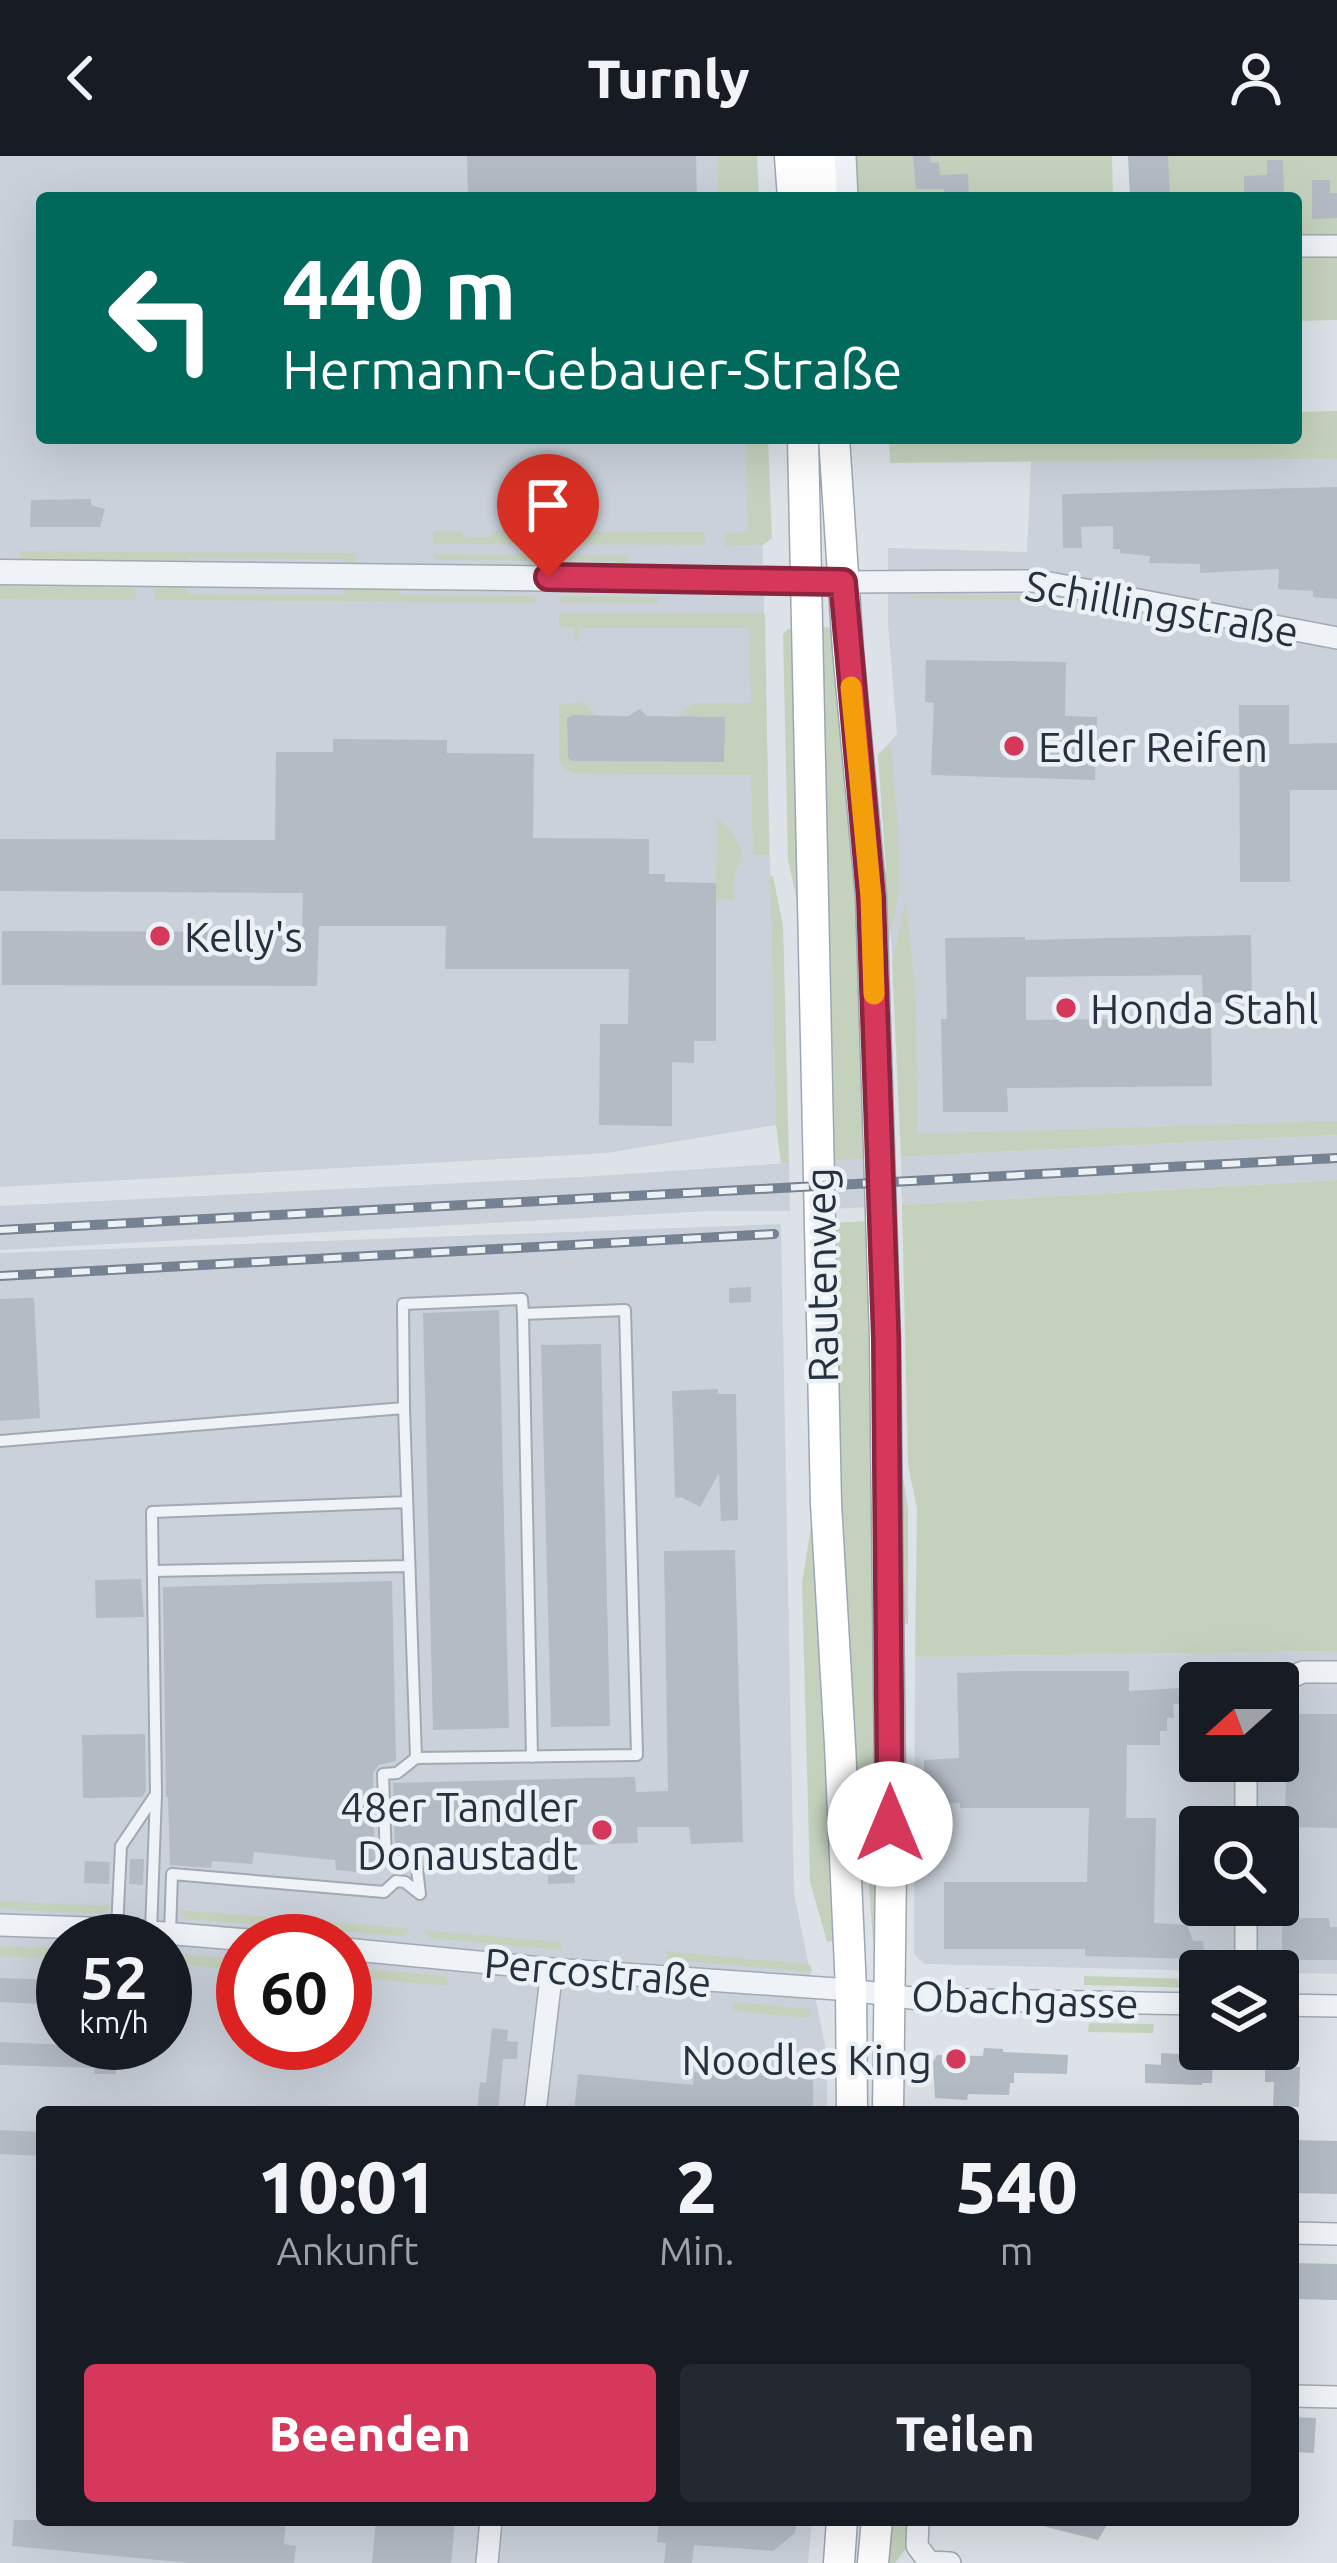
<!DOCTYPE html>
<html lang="de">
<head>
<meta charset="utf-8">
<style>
	body { margin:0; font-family:Ubuntu,sans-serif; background:#242831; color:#f1f3f6; height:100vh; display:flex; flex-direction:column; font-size:45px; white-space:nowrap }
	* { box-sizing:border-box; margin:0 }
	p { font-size:39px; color:#9ea1a6 }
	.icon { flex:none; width:66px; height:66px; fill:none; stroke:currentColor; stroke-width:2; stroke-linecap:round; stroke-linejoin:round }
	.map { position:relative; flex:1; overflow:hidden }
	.drawer { position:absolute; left:36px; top:1950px; width:1263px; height:420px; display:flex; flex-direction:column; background:#171b24; border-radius:12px; box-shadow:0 12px 48px #0002 }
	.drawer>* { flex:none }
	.banner { position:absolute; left:36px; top:36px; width:1266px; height:252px; border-radius:12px; box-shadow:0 12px 48px #0002; background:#00695c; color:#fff; overflow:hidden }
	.needle { width:78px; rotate:249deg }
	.controls { position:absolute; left:1179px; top:1506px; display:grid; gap:24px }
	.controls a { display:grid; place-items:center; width:120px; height:120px; border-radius:12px; background:#171b24; box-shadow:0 12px 48px #0002; font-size:60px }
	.speed { position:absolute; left:36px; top:1758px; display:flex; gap:24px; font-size:60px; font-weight:700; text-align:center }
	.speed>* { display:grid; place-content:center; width:156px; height:156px; border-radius:50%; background:#171b24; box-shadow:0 12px 48px #0002; line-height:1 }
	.speed small { font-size:30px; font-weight:400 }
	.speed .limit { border:18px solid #d22; background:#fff; color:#111 }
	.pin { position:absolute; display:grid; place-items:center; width:102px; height:102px; color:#fff; margin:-123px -51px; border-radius:50% 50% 50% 0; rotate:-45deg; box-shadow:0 0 12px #0007 }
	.pin .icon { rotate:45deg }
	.me { position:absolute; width:132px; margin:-66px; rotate:0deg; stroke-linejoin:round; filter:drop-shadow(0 0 9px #0008) }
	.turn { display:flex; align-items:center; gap:42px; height:252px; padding:0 48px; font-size:54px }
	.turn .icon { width:156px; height:156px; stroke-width:2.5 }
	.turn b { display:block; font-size:84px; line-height:102px }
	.eta { display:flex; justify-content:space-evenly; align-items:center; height:204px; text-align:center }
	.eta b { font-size:72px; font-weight:800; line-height:84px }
	.primary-button { display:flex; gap:24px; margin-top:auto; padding:24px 48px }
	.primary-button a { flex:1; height:138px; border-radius:12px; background:#d6385c; color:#fff; font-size:48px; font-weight:800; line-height:138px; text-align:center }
	.primary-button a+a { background:#242831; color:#f1f3f6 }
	header { display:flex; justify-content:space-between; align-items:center; height:156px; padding:0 48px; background:#171b24; font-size:54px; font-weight:800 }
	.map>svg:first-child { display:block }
</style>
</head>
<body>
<header><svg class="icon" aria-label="back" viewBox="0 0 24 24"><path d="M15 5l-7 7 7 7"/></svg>Turnly<svg class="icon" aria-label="person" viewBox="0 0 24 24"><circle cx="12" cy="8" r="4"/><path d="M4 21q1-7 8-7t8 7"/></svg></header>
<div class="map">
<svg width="1337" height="2407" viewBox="0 0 1337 2407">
	<rect width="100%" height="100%" fill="#dde2e8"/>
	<path fill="#cad1da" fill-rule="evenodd" d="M0,0h733l4,42h-695v240h718l16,687 -169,28 -607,34z
		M1337,303v662l-431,27 -28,-393 19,-21 -9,-111v-75l139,4 4,-91z
		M1337,979v45l-435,25 -1,-48z
		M868,1003l2,48 -40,2 -1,-48z
		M789,1007l1,48h-80l-710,39v-44l581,-29z
		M781,1068l13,669 33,162v57h-785v408h770l-4,43h-808v-1310zM63,1785h102v102h-102zM243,1785h102v102h-102z
		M1337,1495v323l-413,-10 -10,-10 1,-297zM1200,1527h78v78h-78zM1200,1671h78v78h-78z"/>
	<path fill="#c4d2bd" d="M718,0h39l2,42h-41z
		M854,0h258l1,42h-257z
		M1160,0h177v80h-41v-38h-135z
		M1296,99h41v65l-41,1z
		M1337,255v48l-447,4 -1,-25h407v-26z
		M746,282h22l4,100 -9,7 -38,1v-12l23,-2z
		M433,375h29l1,7 27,-1 2,-6 212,1 1,13 -272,-1z
		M19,395l338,2 -2,11 -10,2 -1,-7 -155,-1 -1,5 -166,-2z
		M434,398l194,1v13l-11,-1 -1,-6 -182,-1z
		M0,430l135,2 1,12 -136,-1z
		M185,431l4,7 155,1 1,-7h54l2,7 131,1 4,2v5l-381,-3v-9l4,-3z
		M920,439h129l9,6 -155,-3z
		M566,440l92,1v6l-98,-1v-4z
		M559,457l206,1 4,241h-16l-2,-80 -175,-1 -12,-5 -5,-10v-55l23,-2 14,13h-23l-6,5 1,38 154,2 1,-42 -46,-2 17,-13h57l-2,-75h-170l-1,14h-3l-1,-15h-15z
		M833,471l19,183 16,349 -39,2 -13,-533z
		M798,472l2,287 -12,-56 -5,-225 5,-5z
		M888,590l3,1c4,45 9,91 8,136 -1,23 -9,45 -11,68l-3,2 -3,-68 4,-17 -8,-113z
		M717,663l14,11 11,22 -8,27v20h-18z
		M770,720h3l10,50 1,33 5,204h-8l-5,-38z
		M906,744l10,101 1,133 420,-13v14l-436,22 -9,-195z
		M1337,1024v471l-422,6 2,-149 -9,-43 -6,-260z
		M869,1065l12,720h-8l-7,-99 -20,-156 -15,-463z
		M900,1313l2,1 6,38v116l-9,-2z
		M812,1364l25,420 -10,2 -17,-60 -8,-299z
		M0,1745l110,5v2l-7,6 -86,-4 -17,-3z
		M178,1754l230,18v3l-7,5 -216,-17z
		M423,1774l138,12v8l-132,-12z
		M0,1790l63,3v10l-63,-2z
		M664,1795l142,13 5,2 1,6 -142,-12z
		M172,1798l71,5v11l-78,-6 1,-6z
		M347,1811l97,9 6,8 -1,2 -104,-9z
		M1084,1820l111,3 4,9 -115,-3z
		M736,1846l75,7 -2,9 -76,-7v-7z
		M1089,1867l65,1 -1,9 -65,-1z
		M885,2364h21l1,27 -12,16h-14z"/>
	<path fill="#b3bbc5" d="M467,0h229l1,42h-229z
		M913,0h17l1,7 8,-1 1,13 28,-1 1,21h-25v-6h-28z
		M1128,0h40l2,42h-40z
		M1267,4h16l1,38h-40v-22l23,-1z
		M1312,24h18v13h7v25l-25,1z
		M1337,331v112l-24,-2v-6l-35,-2 1,-20 -79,4v-9l-51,-1 1,-7 -30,-3v-4h-7v-23l-32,1 1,21h-19l-1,-54z
		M91,343v6l14,4 -5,18h-70l1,-27z
		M926,504l140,2 -1,54 32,1 -2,63 -164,-5 3,-72 -9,-1z
		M1239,549h50v39l48,-1v47h-47v92h-50z
		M640,553l7,7 78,1 -1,45 -152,-1 -4,-3 -1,-40 6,-3 55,1z
		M333,583l114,1v13l87,1 -1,84 116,1v35h16v8l51,1v158h-22v22l-22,-1v64l-73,-1 1,-101h28l1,-55h-184l1,-43h-127l-2,60 -315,-1v-54l300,1 1,-39 -303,-2v-52l275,1 1,-88h57z
		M1251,779l1,67 -49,1 -1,-28 -176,2v43l185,-2 1,68 -205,2 1,24h-65l-2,-93h6l-2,-81 80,-1v3z
		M751,1131v15l-22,1v-15z
		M34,1142l6,120 -40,3v-122z
		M499,1154l10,418 -76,2 -10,-417z
		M601,1188l9,382 -59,1 -10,-382z
		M718,1233v5h18l2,126 -17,1 -2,-48 -19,34 -19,-10 -6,1 -3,-107z
		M735,1394l8,292 -52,2 -2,-17h-52l1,16 -65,2 2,38 -27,1 -1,-38 -152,4 -2,-67 242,-6 1,15 32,-1 -4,-240z
		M141,1423l3,38 -48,1 -1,-38z
		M392,1425l4,180 -17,4 -6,8 2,101 -39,-4 -1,-10 -81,-8 -2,12 -40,-3 -1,7 -41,-3 -2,-68h-2l-3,-210z
		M1016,1515h113v20l52,-3v16h-8l1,14h-7v13h-7v14h-33l-1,73h30l-2,105 33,2 6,16h10l1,12 -8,6 -111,-3v-7h-141v-67h143l2,-74h-129v-5l-28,1 -1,-27 -7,1v-18l35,-2 -2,-85z
		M1287,1558h50v114l-52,-1z
		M145,1578l1,57 -4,6 -59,1 -1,-63z
		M130,1703h14l-1,26 -14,-1z
		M85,1705l25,1 -1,22 -25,-1z
		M1282,1762h47l1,9h7v33h-50l-5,-6z
		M0,1822l63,2v25l-63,-3z
		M492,1872l16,2 -1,11 11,1 -1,17h-14l-5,53h-21l3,-30 6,1z
		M0,1886l69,3v4l48,2 -1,23h-22l1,-6 -95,-3z
		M984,1892l19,1v3l65,3 -1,19 -53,-1v10h-4l-1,12 -41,-1 -1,6 -32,-2 -2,-36 4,-7 46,1z
		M1161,1897l52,3 -1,27h-10v2l-57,-2v-19l16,1z
		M1265,1901l28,1v9h7l-1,40 -26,-1 1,-24h-9z
		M694,1916h119v40h-239l4,-38 115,11z
		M0,1974l42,2v24l-42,-2z
		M1293,1984l44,1v53l-44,-1z
		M1293,2107l44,1v36l-44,-1z
		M1293,2261l23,1 -2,35 -21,-1z
		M14,2364h272l-2,24 12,2 -2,17h-104l-178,-17z
		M376,2364h79l-4,43h-79z
		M659,2364h138l-2,13 -22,18 -79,-6 -2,18h-28l2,-20 -9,-1z
		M1040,2364h70l-12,20 -59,-15z"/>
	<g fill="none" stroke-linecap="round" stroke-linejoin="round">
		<defs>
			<path id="service" d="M0,1285l404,-33
				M153,1415l256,-5
				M416,1602l-12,-350 -1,-104 119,-5 1,15
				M420,1738l-4,-33 -30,-1 -3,-86 14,-1 19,-15 221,-3 -12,-445 -102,4 9,443
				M117,1773l4,-83 33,-49
				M151,1775l5,-137 -4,-282 255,-10
				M170,1777l2,-59 212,18 12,-11 9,1 15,12"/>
			<path id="minor" d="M845,0l2,42
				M1296,90h41
				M843,426l196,-1 298,57
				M1278,1527l25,-11h34
				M1246,1671v-66
				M0,1769l117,4 143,12
				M345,1793l207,20 299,21 68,9 281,5
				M1246,1815v-66
				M1278,1849l59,1
				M535,1956l17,-143
				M1293,2077l44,1
				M1293,2240l44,1
				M918,2364l-1,26 12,16 21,1
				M487,2407l4,-43"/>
			<path id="tertiary" d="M0,416l843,10"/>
			<path id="primary" d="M790,0l3,42
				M820,0l2,42
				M803,282l23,1066 14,241 11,245 1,122
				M834,282l14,212 23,247 14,442 6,529 -3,244
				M839,2407l3,-43
				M873,2407l4,-43"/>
		</defs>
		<use href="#service" stroke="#a2a9b2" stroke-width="14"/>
		<use href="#minor" stroke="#a2a9b2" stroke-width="24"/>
		<use href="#tertiary" stroke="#a2a9b2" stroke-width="27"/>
		<use href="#primary" stroke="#9ba7b4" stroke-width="33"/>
		<use href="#service" stroke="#eff2f6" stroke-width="10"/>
		<use href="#minor" stroke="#eff2f6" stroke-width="21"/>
		<use href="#tertiary" stroke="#eff2f6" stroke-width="24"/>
		<use href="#primary" stroke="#fff" stroke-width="30"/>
		<defs>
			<path id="rail" d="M0,1074l1337,-72
				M0,1120l774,-42"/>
		</defs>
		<use href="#rail" stroke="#758292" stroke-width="10"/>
		<use href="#rail" stroke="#ecf1f5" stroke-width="6" stroke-dasharray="18" stroke-linecap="butt"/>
	</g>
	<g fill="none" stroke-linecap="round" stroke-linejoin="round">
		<defs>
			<path id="route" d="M548,421l295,5 28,315 15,442 4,485"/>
		</defs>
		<use href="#route" stroke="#8b243c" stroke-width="30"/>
		<use href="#route" stroke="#d6385c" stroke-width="21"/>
		<path stroke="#f59e0b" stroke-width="21" d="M851,531l20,210 3,97"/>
	</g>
	<g fill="#d6385c" stroke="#ecf1f5" stroke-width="4.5">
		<circle cx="1014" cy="590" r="12"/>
		<circle cx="160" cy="780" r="12"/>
		<circle cx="1066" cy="852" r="12"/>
		<circle cx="602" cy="1674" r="12"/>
		<circle cx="956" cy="1903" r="12"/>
	</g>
	<g text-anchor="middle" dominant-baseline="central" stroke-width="9" stroke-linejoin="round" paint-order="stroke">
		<g font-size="42" fill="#25313f" stroke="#ecf1f5">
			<text transform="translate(1162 452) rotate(10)">Schillingstraße</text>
			<text transform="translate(821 1119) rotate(-91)">Rautenweg</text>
			<text transform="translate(598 1816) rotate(5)">Percostraße</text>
			<text transform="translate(1025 1843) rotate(2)">Obachgasse</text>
		</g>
		<g font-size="42" fill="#25313f" stroke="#ecf1f5" text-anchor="start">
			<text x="1038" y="590">Edler Reifen</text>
			<text x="184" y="780">Kelly's</text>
			<text x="1090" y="852">Honda Stahl</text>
			<text x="578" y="1650" text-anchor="end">48er Tandler<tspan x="578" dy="48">Donaustadt</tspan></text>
			<text x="932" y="1903" text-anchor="end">Noodles King</text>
		</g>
	</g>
</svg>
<div class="controls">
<a><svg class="needle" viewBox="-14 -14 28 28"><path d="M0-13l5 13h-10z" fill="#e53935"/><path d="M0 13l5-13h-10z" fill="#9ea1a6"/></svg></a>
<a><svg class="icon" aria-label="search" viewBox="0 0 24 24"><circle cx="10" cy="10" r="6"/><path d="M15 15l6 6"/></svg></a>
<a><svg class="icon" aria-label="layers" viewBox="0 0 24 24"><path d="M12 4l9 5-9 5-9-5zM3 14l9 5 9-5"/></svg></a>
</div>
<div class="speed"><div>52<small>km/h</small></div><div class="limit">60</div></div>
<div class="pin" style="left:548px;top:421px;background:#d93025"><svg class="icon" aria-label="arrive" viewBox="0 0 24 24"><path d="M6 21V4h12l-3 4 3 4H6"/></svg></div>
<svg class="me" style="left:890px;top:1668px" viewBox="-20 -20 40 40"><circle r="19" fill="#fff"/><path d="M0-13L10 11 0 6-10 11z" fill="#d6385c"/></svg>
<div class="banner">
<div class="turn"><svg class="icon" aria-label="left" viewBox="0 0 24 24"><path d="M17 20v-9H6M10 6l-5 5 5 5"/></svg><div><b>440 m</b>Hermann-Gebauer-Straße</div></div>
</div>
<section class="drawer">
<div class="eta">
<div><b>10:01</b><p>Ankunft</p></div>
<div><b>2</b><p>Min.</p></div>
<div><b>540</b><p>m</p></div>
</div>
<div class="primary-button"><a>Beenden</a><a>Teilen</a></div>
</section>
</div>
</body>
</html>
